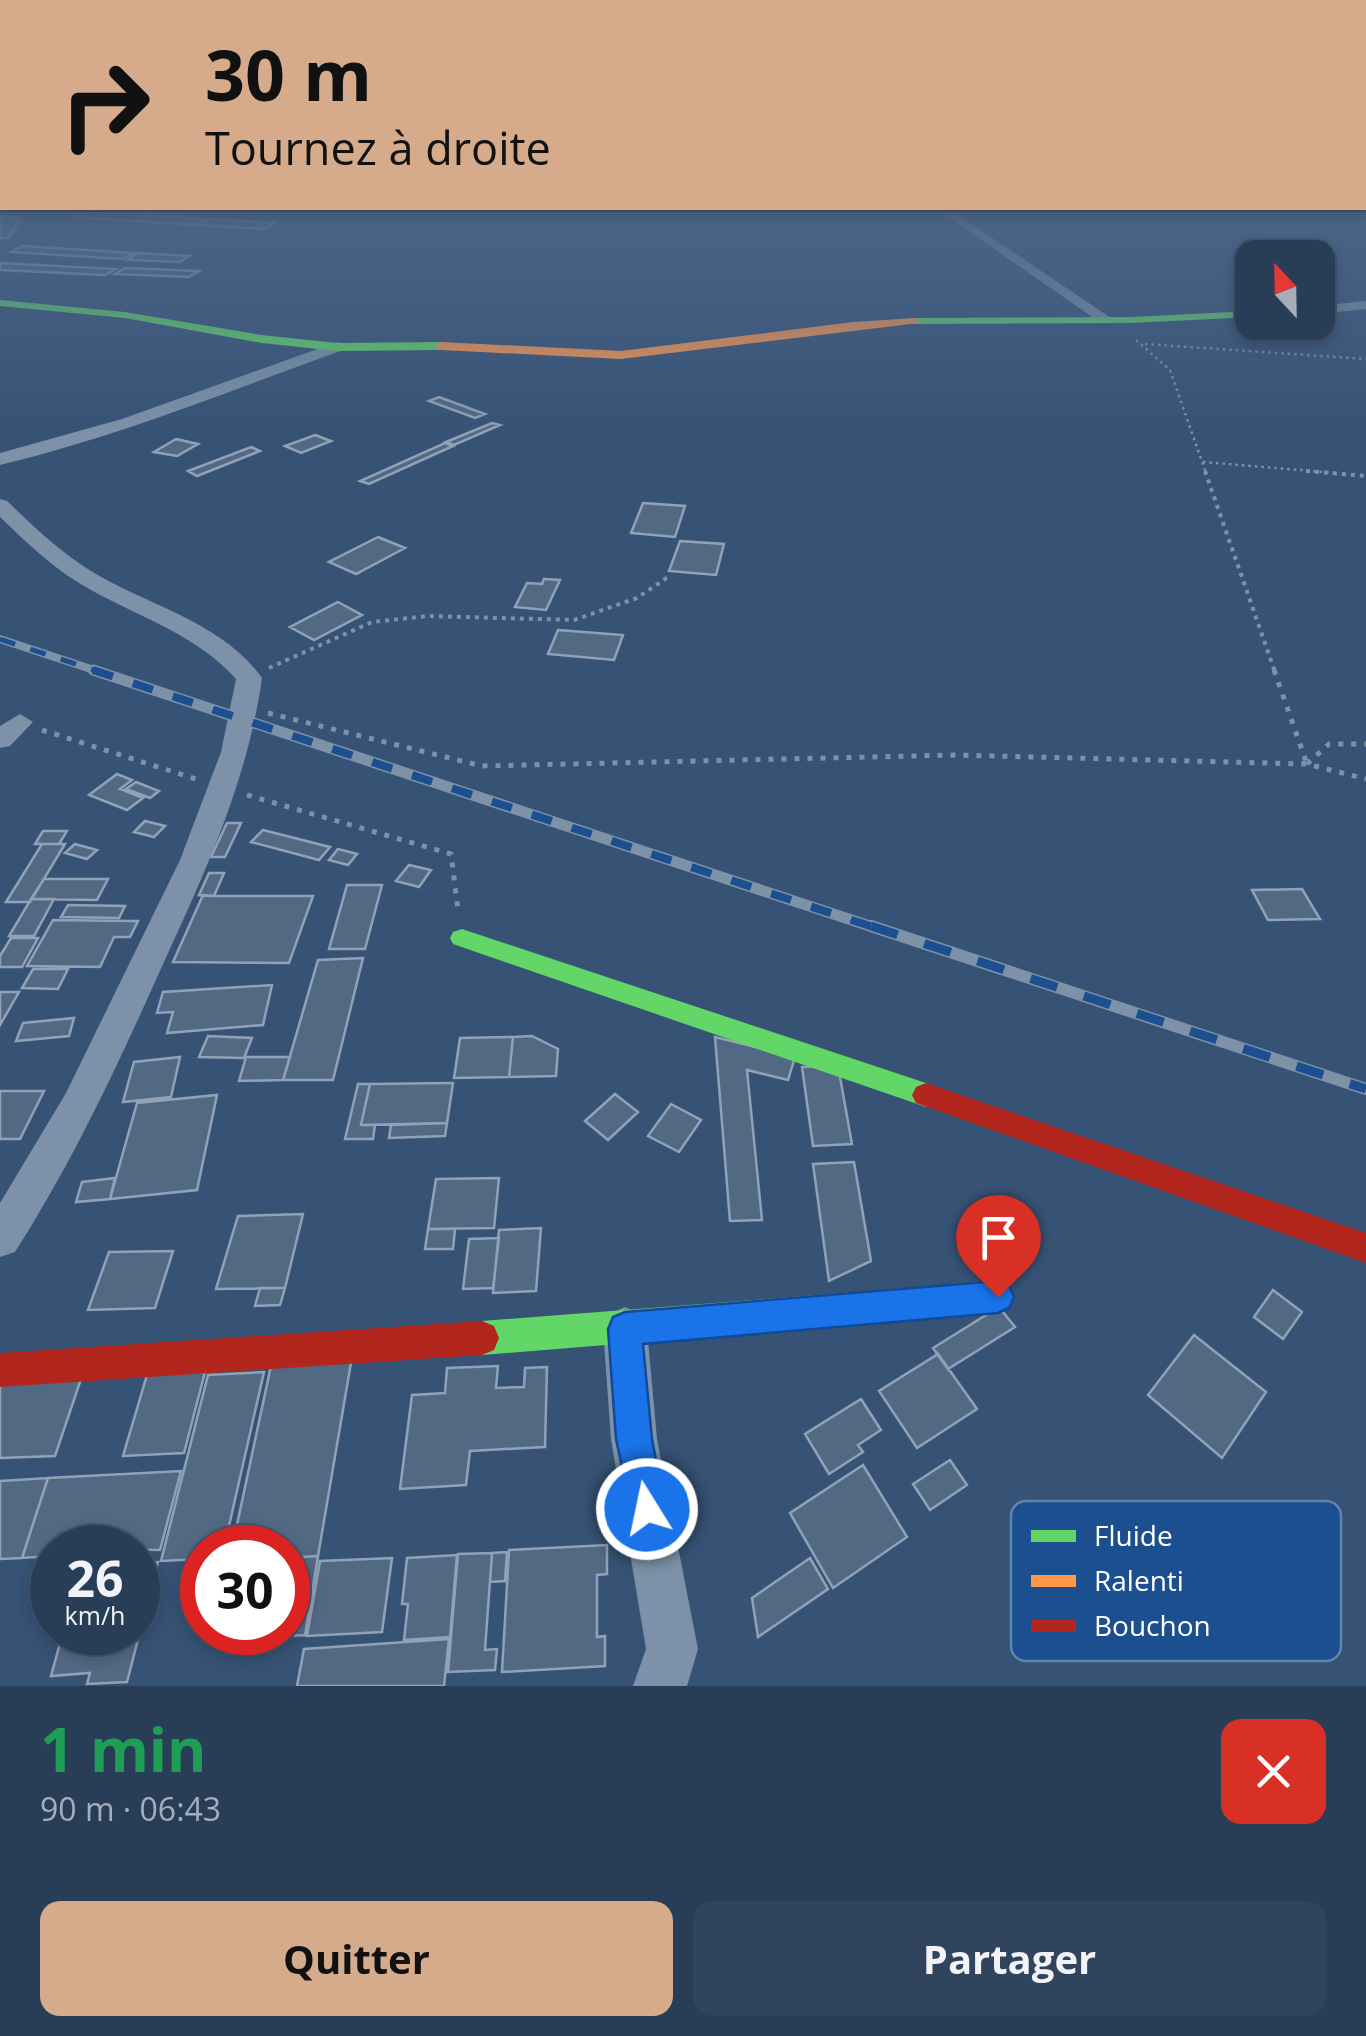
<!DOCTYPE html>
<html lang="fr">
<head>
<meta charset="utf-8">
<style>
	body { margin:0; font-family:"Open Sans",sans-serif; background:#30455d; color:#f1f3f6; height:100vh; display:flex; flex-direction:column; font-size:38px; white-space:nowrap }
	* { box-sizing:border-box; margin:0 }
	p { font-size:32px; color:#a5aeba }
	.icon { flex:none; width:55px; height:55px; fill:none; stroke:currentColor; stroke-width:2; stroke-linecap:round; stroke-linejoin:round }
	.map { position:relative; height:1686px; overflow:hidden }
	.side { display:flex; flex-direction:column; background:#283e57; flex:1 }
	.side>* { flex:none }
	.top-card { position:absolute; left:0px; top:0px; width:1368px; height:210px; box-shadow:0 5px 15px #0003,0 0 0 2px #44576d; background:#d6ab8b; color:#111; overflow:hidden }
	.needle { width:65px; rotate:338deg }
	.fabs { position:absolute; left:1235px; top:240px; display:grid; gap:20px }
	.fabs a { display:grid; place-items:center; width:100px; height:100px; border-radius:20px; background:#283e57; box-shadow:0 5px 15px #0003,0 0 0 2px #44576d; font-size:50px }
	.speed { position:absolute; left:30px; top:1525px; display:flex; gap:20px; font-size:50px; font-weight:700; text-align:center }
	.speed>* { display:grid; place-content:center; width:130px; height:130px; border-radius:50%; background:#283e57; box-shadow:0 5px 15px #0003,0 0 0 2px #44576d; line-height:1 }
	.speed small { font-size:25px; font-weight:400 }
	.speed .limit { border:15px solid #d22; background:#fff; color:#111 }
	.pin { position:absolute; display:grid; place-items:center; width:85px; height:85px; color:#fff; margin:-102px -42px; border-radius:50% 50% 50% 0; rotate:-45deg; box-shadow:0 0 10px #0007 }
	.pin .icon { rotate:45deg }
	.me { position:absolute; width:110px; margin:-55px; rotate:350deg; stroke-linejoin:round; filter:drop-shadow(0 0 8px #0008) }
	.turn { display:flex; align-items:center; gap:35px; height:210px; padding:0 40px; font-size:45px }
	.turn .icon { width:130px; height:130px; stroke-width:2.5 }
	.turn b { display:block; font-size:70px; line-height:85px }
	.round { display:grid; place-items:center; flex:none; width:105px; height:105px; border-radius:20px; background:#30455d }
	.headline { display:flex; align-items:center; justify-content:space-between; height:170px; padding:0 40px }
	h1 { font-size:60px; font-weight:700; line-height:75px; color:#1e9e55 }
	.button { display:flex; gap:20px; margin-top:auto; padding:20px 40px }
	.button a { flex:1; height:115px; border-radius:20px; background:#d6ab8b; color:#111; font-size:40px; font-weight:700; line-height:115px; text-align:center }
	.button a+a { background:#30455d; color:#f1f3f6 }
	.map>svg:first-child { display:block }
</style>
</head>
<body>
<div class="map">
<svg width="1366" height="1686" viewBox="0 0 1366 1686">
	<rect width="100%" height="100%" fill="#365274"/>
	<path fill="#526984" stroke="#92a2b6" stroke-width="2.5" d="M154,208h42l-13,7 -40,-2z
		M85,211l121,8 -12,6 -123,-8z
		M21,217l-12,21h-9v-20z
		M210,219l64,4 -10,6 -66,-4z
		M22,246l112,7 -11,6 -112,-7z
		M138,253l51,3 -9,6 -52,-2z
		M0,263l116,6 -11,6 -105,-5z
		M125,268l74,3 -10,6 -74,-3z
		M439,397l46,17 -10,4 -46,-17z
		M492,423l8,2 -46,20 -8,-3z
		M315,435l16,6 -30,12 -16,-7z
		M176,439l22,5 -21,12 -23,-4z
		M445,443l8,3 -84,38 -9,-3z
		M251,447l9,4 -63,25 -9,-5z
		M643,503l42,3 -10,31 -44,-4z
		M378,537l27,11 -49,26 -27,-12z
		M680,541l44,3 -8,31 -47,-4z
		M544,579l16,1 -14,30 -31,-3 12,-24 15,1z
		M338,602l24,13 -48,25 -24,-13z
		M558,630l65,5 -9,25 -66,-6z
		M117,774l15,6 -12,9 23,9 -16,12 -38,-15z
		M136,782l23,9 -9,7 -24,-9z
		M145,821l20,5 -11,11 -20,-5z
		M227,823h14l-16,34h-14z
		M263,830l67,17 -11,13 -68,-18z
		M43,831h24l-8,13h-24z
		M42,844h23l-35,58h-24z
		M75,844l22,6 -10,9 -22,-6z
		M338,849l19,5 -9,11 -19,-5z
		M409,865l22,5 -12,17 -23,-6z
		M209,873h15l-10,23 -15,-1z
		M44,879h64l-11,21 -66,-1z
		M347,885h35l-17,64h-36z
		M1302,889l18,30 -52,1 -16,-30z
		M203,895l11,1h99l-24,67 -116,-1z
		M31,899h23l-20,37h-25z
		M68,905l57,1 -6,12 -58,-1z
		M53,920l77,1h8l-8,16h-16l-14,30 -73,-1z
		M11,938h27l-16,29h-22v-11z
		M363,958l-30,122h-50l35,-120z
		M33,969h35l-10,20 -36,-1z
		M272,985l-9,40 -96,8 6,-21 -16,1 6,-21z
		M0,992h19l-19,33z
		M74,1018l-5,18 -53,5 7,-18z
		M208,1036l44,2 -8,20 -45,-1z
		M532,1036l26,13 -2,27 -47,1 4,-40z
		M513,1037l-4,40 -55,1 6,-40z
		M715,1037l80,20 -7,23 -41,-10 15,150 -32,1z
		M180,1057l-9,40 -48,5 11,-40z
		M246,1057h44l-7,23 -44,1z
		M838,1066l14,78 -39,2 -11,-79z
		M450,1083h3l-6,40 -86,2 9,-41z
		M358,1084h12l-9,41h14l-2,14h-28z
		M0,1091h44l-24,48h-20z
		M615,1094l23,18 -30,28 -23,-19z
		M217,1095l-20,95 -87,9 27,-96z
		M671,1104l30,16 -22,32 -31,-16z
		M447,1123l-2,13 -56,2 2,-13z
		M854,1162l17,99 -42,20 -16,-117z
		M115,1178l-5,21 -34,3 6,-20z
		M499,1178l-5,50 -66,1 8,-50z
		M303,1214l-18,74 -69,1 22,-73z
		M541,1228l-5,63 -43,2 6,-63z
		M428,1229h27l-2,20h-28z
		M499,1238l-6,50 -30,1 6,-50z
		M173,1251l-18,57 -67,2 21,-58z
		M260,1288h25l-5,17 -25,1z
		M1273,1290l29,22 -19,27 -29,-22z
		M999,1307l16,20 -67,42 -15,-21z
		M1194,1335l72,57 -44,66 -74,-63z
		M938,1354l39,55 -60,39 -38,-57z
		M352,1357l-34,199 -30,2v-10h-56l40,-187z
		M498,1366l-2,22 28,-1 1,-19 22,-1 -2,80 -75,4 -4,34 -66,4 12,-94 33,-2 2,-25z
		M205,1372l-21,81 -61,3 24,-81z
		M264,1372l-40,176h-22v11l-41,2 47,-186z
		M82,1376l-27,80 -55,2v-78z
		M861,1399l20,31 -23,15 5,7 -34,22 -24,-40z
		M950,1460l17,25 -37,25 -17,-26z
		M863,1465l44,72 -74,51 -43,-75z
		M181,1471l-21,79 -108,-2v8l-30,2 26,-80z
		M48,1478l-26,80 -22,1v-78z
		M607,1545v29l-10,1v62l8,-1v30l-103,6 7,-122z
		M507,1552l-2,29 -15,1 2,-29z
		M492,1553l-7,97 12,-1 -2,21 -47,2 10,-118z
		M457,1555l-7,82 -46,3 4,-36h-6l5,-46z
		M318,1556l-13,79 -72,4 1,-7h54v-74z
		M392,1558l-10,74 -75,4 13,-75z
		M810,1558l18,31 -70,48 -6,-39z
		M158,1562l-31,120 -40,2 3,-11 -39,3 12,-44h75v-69z
		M449,1639l-5,47h-147l7,-37z"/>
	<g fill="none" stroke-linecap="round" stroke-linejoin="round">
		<path stroke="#7d92a8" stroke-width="2.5" stroke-dasharray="2.5 4" stroke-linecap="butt" d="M1136,340l34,30 36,103
			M1145,344l221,15
			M1203,462l132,11"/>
		<path stroke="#7d92a8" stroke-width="4" stroke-dasharray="4 5" stroke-linecap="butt" d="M1205,471l70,201
			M1306,471l60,5
			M269,668l103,-46 56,-6 146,4 63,-22 31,-21"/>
		<path stroke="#7d92a8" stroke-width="5" stroke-dasharray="5 8" stroke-linecap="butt" d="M1274,670l33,94
			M268,713l214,53 474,-11 351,9 59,15
			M42,730l157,50
			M1307,764l22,-20h37
			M247,795l204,59 7,56"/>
		<path fill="#7d92a8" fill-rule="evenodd" d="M935,208h13l166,112 -13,3z
			M1366,301v8l-48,5v-8z
			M337,342l6,2v6c-114,41 -225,87 -343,115v-12l122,-34z
			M0,499l7,2c26,25 53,51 84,70 57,35 130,50 171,107 -15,106 -59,199 -103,295 -43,96 -87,190 -144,279l-15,5v-54l66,-110 114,-233 41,-108 15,-73c-39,-44 -95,-61 -145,-89 -35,-19 -63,-46 -91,-73z
			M20,714l13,8 -23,24 -10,2v-22z
			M625,1307l15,7 7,15 10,110 41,210 -11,37h-54l13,-37 -35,-210 -8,-110 7,-15z"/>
		<path fill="#63d668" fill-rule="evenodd" d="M0,300l125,12 137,23 75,8 104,-1 6,4 -6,4 -104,1 -75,-8 -137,-25 -125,-12z
			M1252,311v6l-121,6 -216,1 -6,-3 6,-3 216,-1z
			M462,929l464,154 10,4 4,8 -4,8 -10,4 -473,-163 -3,-6 3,-6z
			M998,1281l11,5 5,11 -5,11 -11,5 -516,42 -12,-5 -5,-12 5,-12 12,-5z"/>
		<path fill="#ff974d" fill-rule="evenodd" d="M915,318l4,5 -298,36 -180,-9 -6,-4 6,-4 180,9 232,-29z"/>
		<path fill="#b3261e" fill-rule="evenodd" d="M926,1083l440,150v30l-450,-160 -4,-8 4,-8z
			M482,1321l12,5 5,12 -5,12 -12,5 -482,32v-34z"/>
		<defs>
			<path id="rail-far2" d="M0,639l100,33"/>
			<path id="rail-far1" d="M93,670l786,259"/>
			<path id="rail" d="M871,926l495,163"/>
		</defs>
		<use href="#rail-far2" stroke="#7e92a7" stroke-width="8"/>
		<use href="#rail-far1" stroke="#7e92a7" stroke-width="11"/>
		<use href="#rail" stroke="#7e92a7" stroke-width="12"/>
		<use href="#rail-far2" stroke="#1b4f8f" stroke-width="5" stroke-dasharray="16" stroke-linecap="butt"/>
		<use href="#rail-far1" stroke="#1b4f8f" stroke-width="8" stroke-dasharray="21" stroke-linecap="butt"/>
		<use href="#rail" stroke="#1b4f8f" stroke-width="9" stroke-dasharray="28" stroke-linecap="butt"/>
	</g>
	<linearGradient id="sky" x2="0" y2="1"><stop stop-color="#1e2d40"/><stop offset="0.46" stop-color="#4c6688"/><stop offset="1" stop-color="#4c6688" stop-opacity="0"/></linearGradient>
	<rect width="1366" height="435" fill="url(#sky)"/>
	<path fill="#1a73e8" stroke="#114b97" stroke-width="2.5" d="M998,1281l11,5 5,11 -5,11 -11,5 -355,31 9,95 13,70 -5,13 -13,5 -13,-5 -18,-83 -8,-110 5,-12 12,-5z"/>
	<rect x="1011" y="1501" width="330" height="160" rx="15" fill="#1b4f8f" stroke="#5f84b1" stroke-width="2.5"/>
	<rect x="1031" y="1530" width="45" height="12" fill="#63d668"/>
	<rect x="1031" y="1575" width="45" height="12" fill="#ff974d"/>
	<rect x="1031" y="1620" width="45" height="12" fill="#b3261e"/>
	<g font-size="28" fill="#fff">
		<text x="1094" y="1546">Fluide</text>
		<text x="1094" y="1591">Ralenti</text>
		<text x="1094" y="1636">Bouchon</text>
	</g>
</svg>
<div class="fabs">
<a><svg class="needle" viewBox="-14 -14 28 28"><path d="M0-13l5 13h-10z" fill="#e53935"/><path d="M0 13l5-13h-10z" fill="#a5aeba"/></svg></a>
</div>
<div class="speed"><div>26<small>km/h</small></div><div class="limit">30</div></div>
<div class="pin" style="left:998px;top:1297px;background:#d93025"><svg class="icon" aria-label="arrive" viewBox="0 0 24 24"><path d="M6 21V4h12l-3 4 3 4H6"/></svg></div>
<svg class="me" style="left:647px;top:1509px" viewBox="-20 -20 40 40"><circle r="17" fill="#1a73e8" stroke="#fff" stroke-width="3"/><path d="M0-11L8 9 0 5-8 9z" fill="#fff"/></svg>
<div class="top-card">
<div class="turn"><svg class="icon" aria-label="right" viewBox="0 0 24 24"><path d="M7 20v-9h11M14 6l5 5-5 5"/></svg><div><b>30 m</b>Tournez à droite</div></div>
</div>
</div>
<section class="side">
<div class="headline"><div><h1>1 min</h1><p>90 m · 06:43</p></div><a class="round" style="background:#d93025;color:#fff"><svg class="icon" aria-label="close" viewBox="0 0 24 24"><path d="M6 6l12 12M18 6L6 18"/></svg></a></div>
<div class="button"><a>Quitter</a><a>Partager</a></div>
</section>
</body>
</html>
